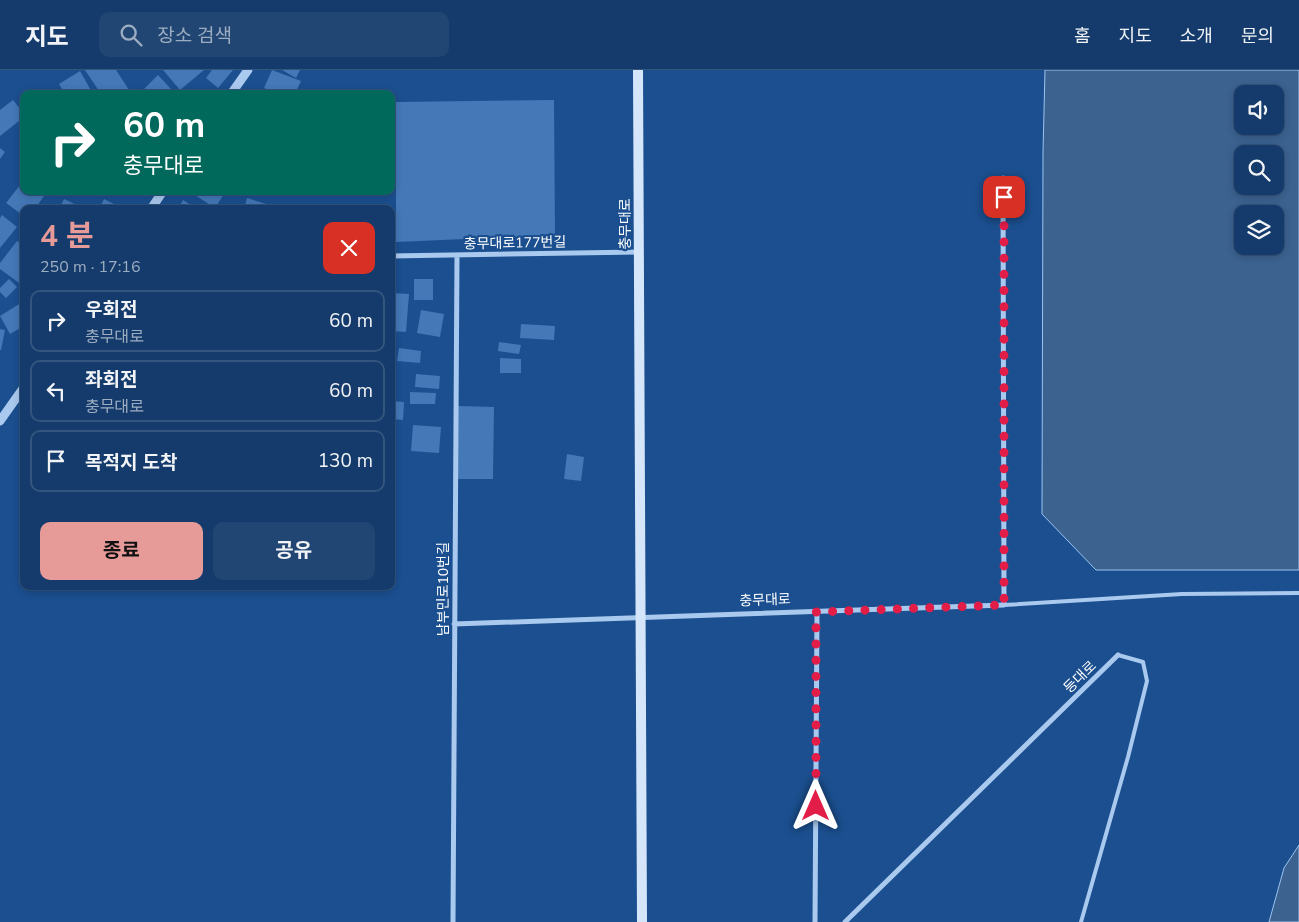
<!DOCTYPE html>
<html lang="ko">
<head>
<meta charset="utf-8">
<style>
	body { margin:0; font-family:"Nunito Sans","Noto Sans KR",sans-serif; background:#214673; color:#f1f3f6; height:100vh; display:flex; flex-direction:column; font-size:19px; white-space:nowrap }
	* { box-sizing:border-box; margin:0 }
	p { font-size:16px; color:#9dadc1 }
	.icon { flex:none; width:28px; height:28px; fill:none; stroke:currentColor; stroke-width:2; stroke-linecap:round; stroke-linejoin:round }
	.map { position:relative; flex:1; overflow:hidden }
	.panel { position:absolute; left:20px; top:135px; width:375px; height:385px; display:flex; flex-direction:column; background:#143b6b; border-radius:10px; box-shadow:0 2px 8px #0003,0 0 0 1px #33557e }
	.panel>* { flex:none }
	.hud { position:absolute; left:20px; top:20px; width:375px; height:105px; border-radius:10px; box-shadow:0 2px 8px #0003,0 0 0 1px #33557e; background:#00695c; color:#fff; overflow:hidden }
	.buttons { position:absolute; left:1234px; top:15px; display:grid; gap:10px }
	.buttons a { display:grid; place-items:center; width:50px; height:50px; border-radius:10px; background:#143b6b; box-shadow:0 2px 8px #0003,0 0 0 1px #33557e; font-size:25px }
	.pin { position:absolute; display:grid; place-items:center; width:42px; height:42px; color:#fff; margin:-21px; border-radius:10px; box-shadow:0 2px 8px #0006 }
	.me { position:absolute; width:55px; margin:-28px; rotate:0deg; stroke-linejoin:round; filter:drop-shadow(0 0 4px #0008) }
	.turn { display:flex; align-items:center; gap:18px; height:105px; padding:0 20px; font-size:22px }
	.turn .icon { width:65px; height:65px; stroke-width:2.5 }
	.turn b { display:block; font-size:35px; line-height:42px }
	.round { display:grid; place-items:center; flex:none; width:52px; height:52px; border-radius:10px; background:#214673 }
	.headline { display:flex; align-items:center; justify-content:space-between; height:85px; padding:0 20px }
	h1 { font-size:30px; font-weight:700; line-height:38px; color:#e69b98 }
	.action { display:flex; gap:10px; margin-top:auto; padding:10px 20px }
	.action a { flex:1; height:58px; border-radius:10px; background:#e69b98; color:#111; font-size:20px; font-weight:700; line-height:58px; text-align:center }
	.action a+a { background:#214673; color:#f1f3f6 }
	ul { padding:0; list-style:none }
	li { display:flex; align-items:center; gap:15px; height:62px; margin:0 10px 8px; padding:0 10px; border:2px solid #33557e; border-radius:10px }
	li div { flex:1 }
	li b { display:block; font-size:19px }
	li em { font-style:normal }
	header { display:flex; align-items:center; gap:30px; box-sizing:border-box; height:70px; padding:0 25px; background:#143b6b; border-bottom:1px solid #33557e }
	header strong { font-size:24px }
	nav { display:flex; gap:28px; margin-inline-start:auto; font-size:18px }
	.search { width:350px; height:45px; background:#214673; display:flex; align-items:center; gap:12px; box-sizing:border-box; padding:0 18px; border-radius:10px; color:#9dadc1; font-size:19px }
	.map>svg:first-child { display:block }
</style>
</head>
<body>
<header>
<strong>지도</strong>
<div class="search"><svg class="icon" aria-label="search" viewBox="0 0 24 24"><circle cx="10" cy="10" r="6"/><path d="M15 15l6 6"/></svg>장소 검색</div>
<nav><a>홈</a><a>지도</a><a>소개</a><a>문의</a></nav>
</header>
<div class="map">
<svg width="1299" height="852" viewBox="0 0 1299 852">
	<rect width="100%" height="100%" fill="#1b4f8f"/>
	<path fill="#3c6290" stroke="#9cc4f0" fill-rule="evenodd" d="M1045,0h254v500h-203l-54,-56 1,-362zM1242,24h33v32h-33zM1242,84h33v32h-33zM1242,144h33v32h-33z
		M1299,775v77h-30l15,-54z"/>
	<path fill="#4478b7" d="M85,0h31l15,23 -30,1z
		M163,0h41l-24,20z
		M212,0h21l-15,18 -12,-10z
		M272,0l29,11 -6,13h-18l-13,-6z
		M282,0h18l-4,8z
		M80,1l13,23h-28l-6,-10z
		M158,5l14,15 -3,4h-30z
		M13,30l11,14v3l-24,19v-26z
		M554,30l1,135 -159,7v-140z
		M0,78l5,4 -5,7z
		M24,110v11h19l3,2 -11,16h-11v7l-18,-13z
		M197,121h29l-11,17 -20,-13z
		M247,128l19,6 -2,5h-20z
		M64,129l21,10h-26z
		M104,129l20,10h-25z
		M183,130l14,9h-19z
		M324,134l34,2v3h-35z
		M2,145l15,12 -17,21v-30z
		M17,171l7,5v37l-2,2 -22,-16v-6z
		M9,209l8,8 -11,11 -6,-6v-4z
		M414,209h19v21h-19z
		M391,223l18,1 -3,38 -15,-1z
		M24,231v25l-14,8 -10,-18z
		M421,240l23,4 -4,23 -23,-4z
		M521,254l34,2 -1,14 -34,-2z
		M0,259l5,1 -4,20h-1z
		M499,272l22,3 -2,9 -21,-3z
		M399,278l22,3 -1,12 -23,-2z
		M500,288l21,1v14h-21z
		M416,304l24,2 -1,13 -24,-2z
		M410,322l26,1 -1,11h-25z
		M391,331l13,1 -1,18 -12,-1z
		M458,336l36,1 -1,72h-36z
		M413,355l28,2 -2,26 -28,-2z
		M567,384l17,3 -3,24 -17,-2z"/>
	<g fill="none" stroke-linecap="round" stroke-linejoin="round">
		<path stroke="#a9c9ee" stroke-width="4" d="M1004,535l178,-11 117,-1
			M1081,852l47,-165 19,-76 -4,-19 -25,-7"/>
		<path stroke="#a9c9ee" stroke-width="5" d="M391,186l248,-4
			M454,554l550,-19 -1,-427
			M453,852l4,-667
			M815,852l2,-310
			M845,852l273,-267"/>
		<path stroke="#a9c9ee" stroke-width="9" d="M231,24l17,-24
			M151,139l12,-18
			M0,351l24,-34"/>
		<path stroke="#d6e6fa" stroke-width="10" d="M638,0l4,852"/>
	</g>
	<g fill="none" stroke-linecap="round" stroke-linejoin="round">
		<path stroke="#e11d48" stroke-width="9" stroke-dasharray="0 16.2" d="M816,736v-194l188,-7v-408"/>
	</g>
	<g text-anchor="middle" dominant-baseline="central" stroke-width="4.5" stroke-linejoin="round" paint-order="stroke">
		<g font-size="14" fill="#fff" stroke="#1b4f8f">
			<text transform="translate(625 154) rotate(-90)">충무대로</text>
			<text transform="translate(515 173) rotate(-1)">충무대로177번길</text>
			<text transform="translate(443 519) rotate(-90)">남부민로10번길</text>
			<text transform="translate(765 530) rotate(-2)">충무대로</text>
			<text transform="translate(1080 607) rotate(-44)">등대로</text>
		</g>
	</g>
</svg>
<div class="buttons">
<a><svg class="icon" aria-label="sound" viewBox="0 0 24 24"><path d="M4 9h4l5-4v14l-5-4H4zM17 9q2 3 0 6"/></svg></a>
<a><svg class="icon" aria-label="search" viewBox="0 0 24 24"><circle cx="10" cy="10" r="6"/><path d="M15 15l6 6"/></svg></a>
<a><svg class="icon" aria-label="layers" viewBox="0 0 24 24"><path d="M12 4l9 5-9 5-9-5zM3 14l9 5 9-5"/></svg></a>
</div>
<div class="pin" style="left:1004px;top:127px;background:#d93025"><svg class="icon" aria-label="arrive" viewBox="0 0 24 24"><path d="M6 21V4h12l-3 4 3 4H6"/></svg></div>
<svg class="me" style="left:816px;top:736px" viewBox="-20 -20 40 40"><path d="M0-17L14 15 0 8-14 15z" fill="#e11d48" stroke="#fff" stroke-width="4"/></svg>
<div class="hud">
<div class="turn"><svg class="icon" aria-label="right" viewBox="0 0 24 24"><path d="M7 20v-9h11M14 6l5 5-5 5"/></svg><div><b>60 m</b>충무대로</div></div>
</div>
<section class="panel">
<div class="headline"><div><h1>4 분</h1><p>250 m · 17:16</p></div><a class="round" style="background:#d93025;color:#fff"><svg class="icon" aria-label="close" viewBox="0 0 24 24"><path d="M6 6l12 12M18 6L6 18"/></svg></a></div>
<ul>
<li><svg class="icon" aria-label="right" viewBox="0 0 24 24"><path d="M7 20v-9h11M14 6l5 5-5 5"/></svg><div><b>우회전</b><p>충무대로</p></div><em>60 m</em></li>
<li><svg class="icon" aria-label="left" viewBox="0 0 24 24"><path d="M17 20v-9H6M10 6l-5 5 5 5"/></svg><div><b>좌회전</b><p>충무대로</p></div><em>60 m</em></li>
<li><svg class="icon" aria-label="arrive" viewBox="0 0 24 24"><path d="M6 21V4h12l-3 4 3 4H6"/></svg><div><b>목적지 도착</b></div><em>130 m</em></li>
</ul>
<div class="action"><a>종료</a><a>공유</a></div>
</section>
</div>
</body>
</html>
